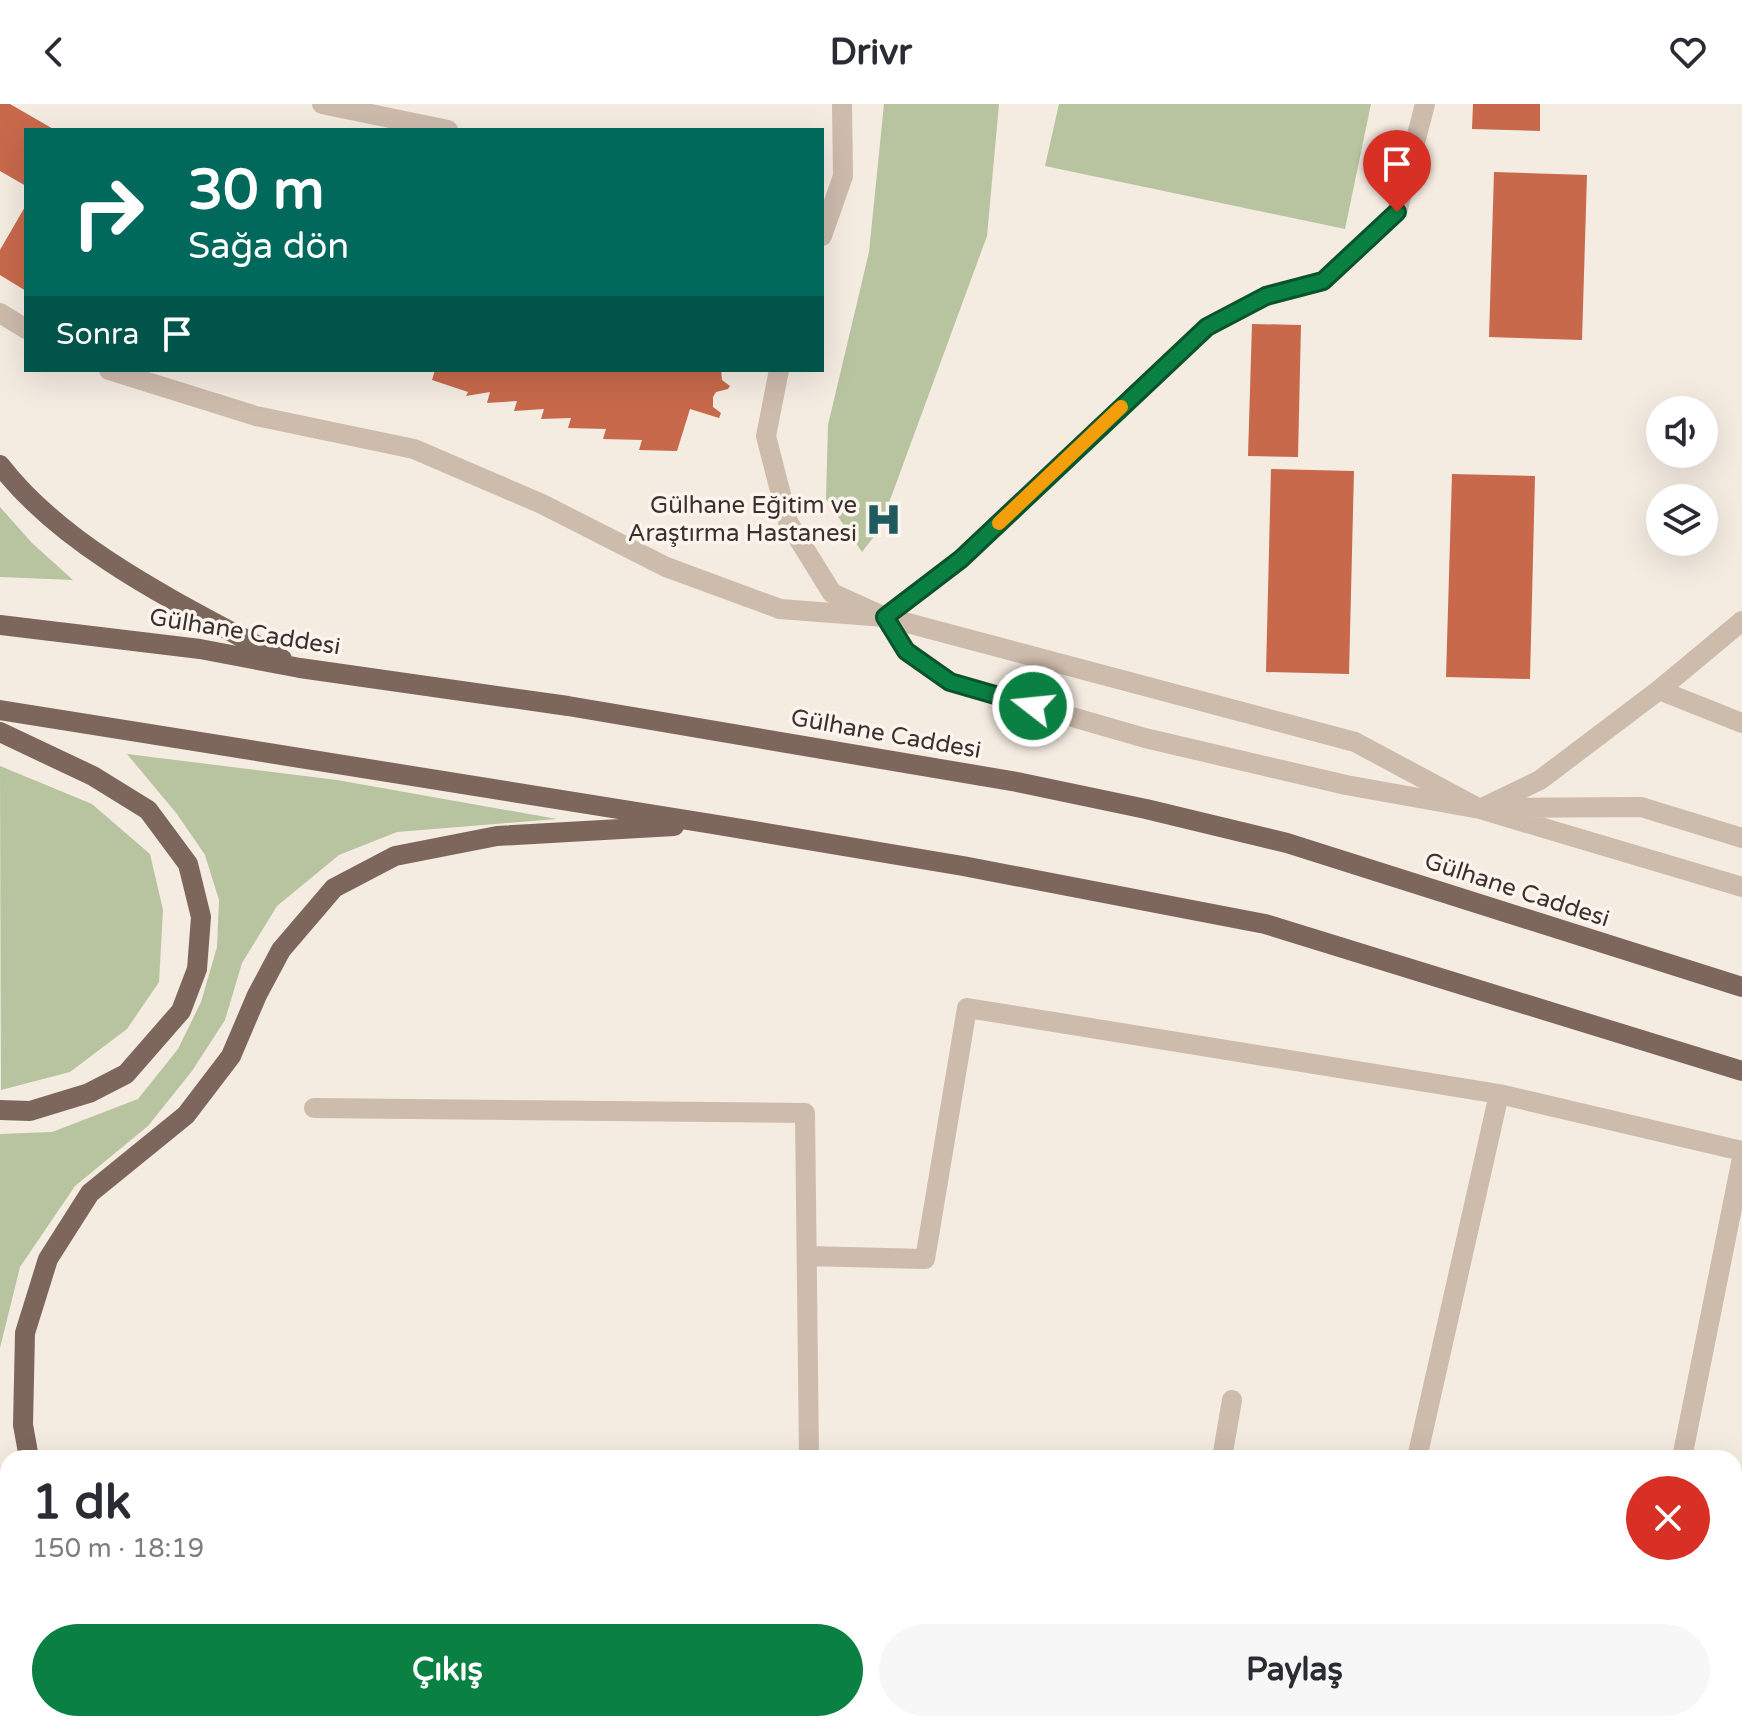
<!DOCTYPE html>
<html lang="tr">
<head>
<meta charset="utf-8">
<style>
	body { margin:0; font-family:"Varela Round",sans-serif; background:#f7f7f7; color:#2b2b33; height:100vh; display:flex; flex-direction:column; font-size:30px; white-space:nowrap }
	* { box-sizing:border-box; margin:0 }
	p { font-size:26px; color:#7c7c81 }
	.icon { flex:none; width:44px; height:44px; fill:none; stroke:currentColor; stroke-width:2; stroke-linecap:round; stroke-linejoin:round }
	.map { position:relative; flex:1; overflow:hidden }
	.details { position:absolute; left:0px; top:1346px; width:1742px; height:282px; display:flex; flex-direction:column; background:#fff; border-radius:24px 24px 0 0; box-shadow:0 8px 32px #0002 }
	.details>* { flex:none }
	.guide { position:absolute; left:24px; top:24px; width:800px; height:244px; border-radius:0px; box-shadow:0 8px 32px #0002; background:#00695c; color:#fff; overflow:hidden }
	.controls { position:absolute; left:1646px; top:292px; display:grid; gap:16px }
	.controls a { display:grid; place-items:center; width:72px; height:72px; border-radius:50%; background:#fff; box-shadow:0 8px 32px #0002; font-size:40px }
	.pin { position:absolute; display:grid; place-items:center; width:68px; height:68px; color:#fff; margin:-82px -34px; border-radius:50% 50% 50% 0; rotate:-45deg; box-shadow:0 0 8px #0007 }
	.pin .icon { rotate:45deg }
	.me { position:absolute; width:88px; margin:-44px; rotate:286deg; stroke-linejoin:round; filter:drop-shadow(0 0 6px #0008) }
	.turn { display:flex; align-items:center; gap:28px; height:168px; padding:0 32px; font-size:36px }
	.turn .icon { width:104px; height:104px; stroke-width:2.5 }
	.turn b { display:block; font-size:56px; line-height:68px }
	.then { display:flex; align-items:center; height:76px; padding:0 32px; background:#0003; gap:16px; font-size:30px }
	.round { display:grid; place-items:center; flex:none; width:84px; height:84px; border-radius:42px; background:#f7f7f7 }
	.headline { display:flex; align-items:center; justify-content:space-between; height:136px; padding:0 32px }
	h1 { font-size:48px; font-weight:700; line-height:60px }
	.button { display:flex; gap:16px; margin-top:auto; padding:16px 32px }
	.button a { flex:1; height:92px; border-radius:48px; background:#0b8043; color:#fff; font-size:32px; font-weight:700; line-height:92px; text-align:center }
	.button a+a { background:#f7f7f7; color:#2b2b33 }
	header { display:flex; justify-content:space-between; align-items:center; height:104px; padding:0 32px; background:#fff; font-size:36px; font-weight:700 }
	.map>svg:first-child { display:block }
</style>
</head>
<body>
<header><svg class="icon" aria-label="back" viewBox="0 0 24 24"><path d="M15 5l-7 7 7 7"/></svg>Drivr<svg class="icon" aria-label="heart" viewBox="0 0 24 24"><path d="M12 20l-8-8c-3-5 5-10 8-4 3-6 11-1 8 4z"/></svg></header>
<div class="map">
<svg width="1742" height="1627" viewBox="0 0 1742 1627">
	<rect width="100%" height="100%" fill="#f4ebe1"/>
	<path fill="#b8c4a0" d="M884,0h115l-12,132 -108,294 -17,22 -36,-53 2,-74 41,-173z
		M1059,0h312l-26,125 -300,-63z
		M0,403l32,36 41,37 -73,-3z
		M127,650l210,26 220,39 -160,13 -58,23 -62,51 -35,57 -17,57 -33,51 -44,55 -73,60 -55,81 -20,81v-214l52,-2 86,-33 40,-50 23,-47 16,-55 2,-47 -14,-45 -28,-41z
		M0,662l92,38 58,50 13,56 -4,72 -32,47 -57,43 -69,18z"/>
	<path fill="#c8694b" d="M0,0h10l45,26h-29v56l-26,-15z
		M1473,0h67v27l-68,-2z
		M1494,68l93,3 -5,165 -93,-3z
		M26,101v86l-26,-16v-25z
		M1252,220l49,1 -3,132 -50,-1z
		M435,266h286l1,10 8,6 -2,3 -12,3 -3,5v10l8,6 -2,5 -29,-9 -13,42 -38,-1 3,-10 -39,-1 3,-10 -38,-1 3,-10 -30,1 3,-10 -30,2 3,-10 -30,2 3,-11 -24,4 2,-4 -36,-12z
		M1271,365l83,2 -5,203 -83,-2z
		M1452,370l83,2 -5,203 -84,-2z
		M437,1620h198v7h-198z"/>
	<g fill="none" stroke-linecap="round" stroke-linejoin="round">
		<path stroke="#cdbbac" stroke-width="20" d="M322,0l126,26
			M822,132l21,-60 -1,-72
			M0,209l26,16
			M109,266l147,46 158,33 128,55 124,63 114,42 105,8 470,125 125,67 262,78
			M779,266l-13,66 22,86 44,71 53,24 21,34 44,31 195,56 201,47 134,24 60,-29 119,-90 83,-69
			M885,513l76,-58 246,-232 59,-31 57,-15 74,-69 28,-108
			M1659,586l83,33
			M1503,704l138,-1 101,31
			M314,1004l491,5 4,345
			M807,1152l118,3 42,-251 532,86 243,57
			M1222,1354l10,-58
			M1417,1354l82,-364
			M1682,1354l60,-300
			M373,1620v7
			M690,1620v7
			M812,1620v7
			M1173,1627l1,-7
			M1355,1627l2,-7
			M1628,1627l2,-7"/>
		<path stroke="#7d675c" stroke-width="20" d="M0,361c67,87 187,142 282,194
			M0,521l200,24 100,19 268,38 449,76 129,27 141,34 455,144
			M0,606l712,114 251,42 302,58 477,147
			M0,628l93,44 55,34 40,54 13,53 -4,52 -16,42 -55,63 -37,19 -59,18 -30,-1
			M29,1354l-6,-33 2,-92 23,-74 42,-66 96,-78 45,-59 26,-61 24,-45 53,-62 61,-32 102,-20 177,-10
			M0,1401l8,19
			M94,1620l3,7"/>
	</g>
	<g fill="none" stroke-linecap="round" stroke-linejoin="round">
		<defs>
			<path id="route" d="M1033,602l-83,-24 -44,-31 -21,-34 76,-58 246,-232 59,-31 57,-15 74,-69"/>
		</defs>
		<use href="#route" stroke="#07532c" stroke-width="20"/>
		<use href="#route" stroke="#0b8043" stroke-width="14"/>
		<path stroke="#f59e0b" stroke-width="14" d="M999,419l122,-116"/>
	</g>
	<defs>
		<symbol id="hospital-bare" viewBox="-9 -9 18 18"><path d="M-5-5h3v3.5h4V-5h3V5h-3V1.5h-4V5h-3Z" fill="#1f5a5e" stroke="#fbf5ee" stroke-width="2.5" paint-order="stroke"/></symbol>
	</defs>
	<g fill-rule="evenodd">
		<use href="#hospital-bare" x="858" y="390" width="51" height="51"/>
	</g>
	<g text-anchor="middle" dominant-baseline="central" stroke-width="7" stroke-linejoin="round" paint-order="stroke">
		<g font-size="24" fill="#3b302b" stroke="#fbf5ee" text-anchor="end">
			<text x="857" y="401">Gülhane Eğitim ve<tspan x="857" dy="28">Araştırma Hastanesi</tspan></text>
		</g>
		<g font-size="24" fill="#3b302b" stroke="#fbf5ee">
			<text transform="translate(245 528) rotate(9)">Gülhane Caddesi</text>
			<text transform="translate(886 630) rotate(10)">Gülhane Caddesi</text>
			<text transform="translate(1517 786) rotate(18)">Gülhane Caddesi</text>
		</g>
	</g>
</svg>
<div class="controls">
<a><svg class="icon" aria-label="sound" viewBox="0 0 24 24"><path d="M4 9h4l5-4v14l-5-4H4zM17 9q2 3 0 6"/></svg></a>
<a><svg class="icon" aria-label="layers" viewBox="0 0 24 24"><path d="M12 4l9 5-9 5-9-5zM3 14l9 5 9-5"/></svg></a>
</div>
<div class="pin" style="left:1397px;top:108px;background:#d93025"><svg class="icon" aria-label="arrive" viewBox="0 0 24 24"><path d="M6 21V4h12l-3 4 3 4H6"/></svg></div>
<svg class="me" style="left:1033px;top:602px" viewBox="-20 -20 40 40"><circle r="17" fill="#0b8043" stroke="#fff" stroke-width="3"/><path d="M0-11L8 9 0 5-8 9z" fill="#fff"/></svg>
<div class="guide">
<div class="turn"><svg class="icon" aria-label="right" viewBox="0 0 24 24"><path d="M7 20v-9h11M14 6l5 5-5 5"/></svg><div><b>30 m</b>Sağa dön</div></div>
<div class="then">Sonra<svg class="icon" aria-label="arrive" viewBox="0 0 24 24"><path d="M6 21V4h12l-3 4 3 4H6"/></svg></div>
</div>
<section class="details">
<div class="headline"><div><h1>1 dk</h1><p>150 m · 18:19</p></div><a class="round" style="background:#d93025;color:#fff"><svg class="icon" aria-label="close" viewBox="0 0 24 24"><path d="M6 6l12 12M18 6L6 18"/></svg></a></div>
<div class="button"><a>Çıkış</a><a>Paylaş</a></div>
</section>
</div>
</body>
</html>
